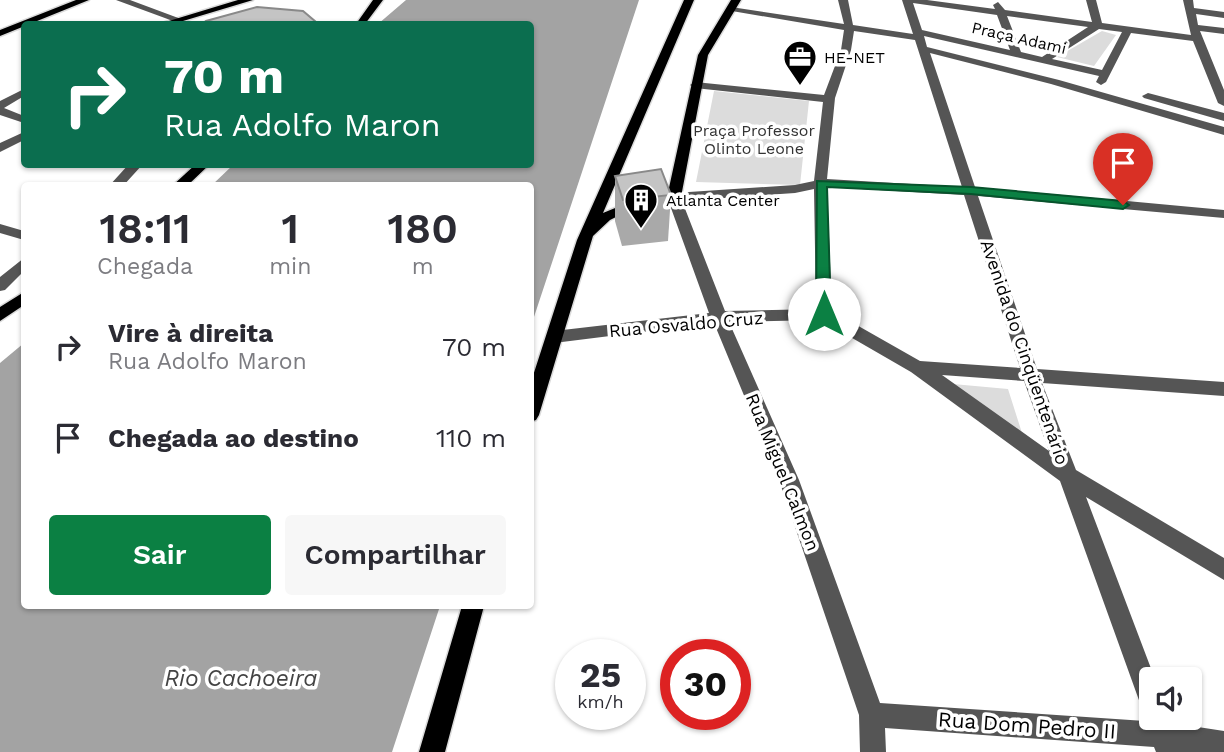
<!DOCTYPE html>
<html lang="pt">
<head>
<meta charset="utf-8">
<style>
	body { margin:0; font-family:"Work Sans",sans-serif; background:#f7f7f7; color:#2b2b33; height:100vh; display:flex; flex-direction:column; font-size:26px; white-space:nowrap }
	* { box-sizing:border-box; margin:0 }
	p { font-size:23px; color:#7c7c81 }
	.icon { flex:none; width:38px; height:38px; fill:none; stroke:currentColor; stroke-width:2; stroke-linecap:round; stroke-linejoin:round }
	.map { position:relative; flex:1; overflow:hidden }
	.side { position:absolute; left:21px; top:182px; width:513px; height:427px; display:flex; flex-direction:column; background:#fff; border-radius:7px; box-shadow:0 2px 5px #0004 }
	.side>* { flex:none }
	.hud { position:absolute; left:21px; top:21px; width:513px; height:147px; border-radius:7px; box-shadow:0 2px 5px #0004; background:#0b6e4f; color:#fff; overflow:hidden }
	.tools { position:absolute; left:1139px; top:667px; display:grid; gap:14px }
	.tools a { display:grid; place-items:center; width:63px; height:63px; border-radius:7px; background:#fff; box-shadow:0 2px 5px #0004; font-size:35px }
	.speed { position:absolute; left:555px; top:639px; display:flex; gap:14px; font-size:35px; font-weight:700; text-align:center }
	.speed>* { display:grid; place-content:center; width:91px; height:91px; border-radius:50%; background:#fff; box-shadow:0 2px 5px #0004; line-height:1 }
	.speed small { font-size:18px; font-weight:400 }
	.speed .limit { border:10px solid #d22; background:#fff; color:#111 }
	.pin { position:absolute; display:grid; place-items:center; width:60px; height:60px; color:#fff; margin:-72px -30px; border-radius:50% 50% 50% 0; rotate:-45deg; box-shadow:0 0 7px #0007 }
	.pin .icon { rotate:45deg }
	.me { position:absolute; width:77px; margin:-38px; rotate:0deg; stroke-linejoin:round; filter:drop-shadow(0 0 5px #0008) }
	.turn { display:flex; align-items:center; gap:24px; height:147px; padding:0 28px; font-size:32px }
	.turn .icon { width:91px; height:91px; stroke-width:2.5 }
	.turn b { display:block; font-size:49px; line-height:60px }
	.eta { display:flex; justify-content:space-evenly; align-items:center; height:119px; text-align:center }
	.eta b { font-size:42px; font-weight:600; line-height:49px }
	.cta { display:flex; gap:14px; margin-top:auto; padding:14px 28px }
	.cta a { flex:1; height:80px; border-radius:7px; background:#0b8043; color:#fff; font-size:28px; font-weight:600; line-height:80px; text-align:center }
	.cta a+a { background:#f7f7f7; color:#2b2b33 }
	ul { padding:0; list-style:none }
	li { display:flex; align-items:center; gap:21px; height:91px; padding:0 28px }
	li div { flex:1 }
	li b { display:block; font-size:26px }
	li em { font-style:normal }
	.map>svg:first-child { display:block }
</style>
</head>
<body>
<div class="map">
<svg width="1224" height="752" viewBox="0 0 1224 752">
	<rect width="100%" height="100%" fill="#fff"/>
	<path fill="#dcdcdc" d="M1102,31l14,4 -22,31 -37,-9z
		M714,91l95,10 -9,84 -104,-3z
		M953,384l55,5 14,44z"/>
	<path fill="#a3a3a3" d="M406,0h233l-109,329v-143l-318,-1 21,-20 297,-1v-140h-152z
		M24,343v263h416l-48,146h-392v-389z"/>
	<g fill="none" stroke-linecap="round" stroke-linejoin="round">
		<defs>
			<path id="major" d="M76,0h13l-89,36v-6z
				M238,0h15l-80,24h-14z
				M373,0h10l-18,24h-9z
				M684,0h10l-91,213 34,-14 7,4 -34,17 -17,16 -54,179 -3,5 -6,2v-37l47,-145z
				M731,0h10l-33,55 -27,142 -2,3h-10l-2,-3 31,-142z
				M196,164h14l-23,22h-15z
				M24,292v13l-24,16v-14z
				M462,606h22l-39,146h-26z"/>
		</defs>
		<use href="#major" stroke="#dbdbdb" stroke-width="3"/>
		<path fill="#555" fill-rule="evenodd" d="M116,0h14l51,19 -8,2z
			M838,0h10l5,25 60,9 -11,-34h25l68,9 -2,-4 5,-3 7,8 87,12 -6,-22h10l6,23 89,12 -8,-35h10l1,8 30,4v6l-28,-4 2,11 26,3v6l-24,-3 24,59v16l-6,-3 -25,-62 -62,-8 -25,49 -5,3 -5,-3 3,-6 -175,-40 3,11 132,33 165,47v8l-173,-51 -121,-31 45,134 249,23v8l-246,-22 59,173 187,13v14l-182,-13 34,87 148,88v22l-138,-83 69,182h-3v39h17l3,5 52,8v21h-68l-2,-5 -269,-19 1,24h-26l-1,-37 -80,-235 -65,-157 -160,20 -8,-6 8,-6 155,-18 -42,-116 7,-4 121,-8 19,-4 9,-79 -128,-14 -5,-3 5,-3 129,13 17,-45 3,-20 -118,-20 5,-3 113,17zM913,3l84,12 13,35 -88,-20zM1007,16l81,11 -46,30 -21,-5zM1099,29l23,3 -20,38 -50,-11zM854,31l61,9 47,147 -135,-8 8,-81 16,-48zM827,187l137,8 56,173 -100,-7 -88,-50zM814,189l2,120 -91,2 -43,-110 113,-8zM821,320l90,52 149,109 80,222 6,10 -1,8 -265,-18 -81,-223 -70,-158zM942,375l82,6 25,70z
			M24,89v7l-20,12 20,8v7l-24,-8v-14z
			M1148,93l76,20v8l-80,-23 -2,-2z
			M24,132v8l-24,12v-9z
			M129,164h14l-20,22h-14z
			M0,224l24,7v9l-24,-7z
			M24,258v13l-19,19 -5,1v-14z"/>
		<use href="#major" fill="#000" fill-rule="evenodd"/>
	</g>
	<path fill="#a9a9a9" d="M615,176l56,19 -3,46 -46,5 -7,-25z"/>
	<path fill="#c4c4c4" stroke="#898989" stroke-width="2" d="M257,7l46,4 13,11v2h-114l4,-3z
		M661,169l10,26 -48,5 -8,-24z"/>
	<path fill="#0b8043" stroke="#07532c" stroke-width="2" d="M817,181l154,6 152,14 6,4 -6,4 -152,-15 -144,-7 4,127 -7,5 -8,-5z"/>
	<defs>
		<symbol id="office-pin" viewBox="-11 -11 22 30"><path d="M0 17L-7.5 6A9.5 9.5 0 1 1 7.5 6Z" fill="#000" stroke="#fff"/><path d="M-6-3h4V-5.5h4V-3h4V5H-6ZM-1-4.5V-3h2v-1.5ZM-6 0V1H6V0Z" fill="#fff"/></symbol>
		<symbol id="building-pin" viewBox="-11 -11 22 30"><path d="M0 17L-7.5 6A9.5 9.5 0 1 1 7.5 6Z" fill="#000" stroke="#fff"/><path d="M-4-6H4V6H1V3H-1V6H-4ZM-2.5-4.3h1.7v1.8h-1.7ZM.8-4.3h1.7v1.8H.8ZM-2.5-1h1.7V.8h-1.7ZM.8-1h1.7V.8H.8Z" fill="#fff"/></symbol>
	</defs>
	<g fill-rule="evenodd">
		<use href="#office-pin" x="781" y="38" width="38" height="52"/>
		<use href="#building-pin" x="622" y="181" width="38" height="52"/>
	</g>
	<g text-anchor="middle" dominant-baseline="central" stroke-width="7" stroke-linejoin="round" paint-order="stroke">
		<g font-size="16" fill="#000" stroke="#fff">
			<text transform="translate(1019 38) rotate(13)">Praça Adami</text>
		</g>
		<g font-size="16" fill="#000" stroke="#fff" text-anchor="start">
			<text x="824" y="57">HE-NET</text>
			<text x="666" y="200">Atlanta Center</text>
		</g>
		<g font-size="16" fill="#333" stroke="#fff">
			<text x="754" y="130">Praça Professor<tspan x="754" dy="18">Olinto Leone</tspan></text>
		</g>
		<g font-size="18" fill="#000" stroke="#fff">
			<text transform="translate(686 324) rotate(-5)">Rua Osvaldo Cruz</text>
			<text transform="translate(1025 352) rotate(71)">Avenida do Cinqüentenário</text>
			<text transform="translate(783 472) rotate(68)">Rua Miguel Calmon</text>
		</g>
		<g font-size="21" fill="#000" stroke="#fff">
			<text transform="translate(1027 725) rotate(4)">Rua Dom Pedro II</text>
		</g>
		<g font-size="23" font-style="italic" fill="#444" stroke="#fff">
			<text x="241" y="678">Rio Cachoeira</text>
		</g>
	</g>
</svg>
<div class="tools">
<a><svg class="icon" aria-label="sound" viewBox="0 0 24 24"><path d="M4 9h4l5-4v14l-5-4H4zM17 9q2 3 0 6"/></svg></a>
</div>
<div class="speed"><div>25<small>km/h</small></div><div class="limit">30</div></div>
<div class="pin" style="left:1123px;top:205px;background:#d93025"><svg class="icon" aria-label="arrive" viewBox="0 0 24 24"><path d="M6 21V4h12l-3 4 3 4H6"/></svg></div>
<svg class="me" style="left:824px;top:314px" viewBox="-20 -20 40 40"><circle r="19" fill="#fff"/><path d="M0-13L10 11 0 6-10 11z" fill="#0b8043"/></svg>
<div class="hud">
<div class="turn"><svg class="icon" aria-label="right" viewBox="0 0 24 24"><path d="M7 20v-9h11M14 6l5 5-5 5"/></svg><div><b>70 m</b>Rua Adolfo Maron</div></div>
</div>
<section class="side">
<div class="eta">
<div><b>18:11</b><p>Chegada</p></div>
<div><b>1</b><p>min</p></div>
<div><b>180</b><p>m</p></div>
</div>
<ul>
<li><svg class="icon" aria-label="right" viewBox="0 0 24 24"><path d="M7 20v-9h11M14 6l5 5-5 5"/></svg><div><b>Vire à direita</b><p>Rua Adolfo Maron</p></div><em>70 m</em></li>
<li><svg class="icon" aria-label="arrive" viewBox="0 0 24 24"><path d="M6 21V4h12l-3 4 3 4H6"/></svg><div><b>Chegada ao destino</b></div><em>110 m</em></li>
</ul>
<div class="cta"><a>Sair</a><a>Compartilhar</a></div>
</section>
</div>
</body>
</html>
